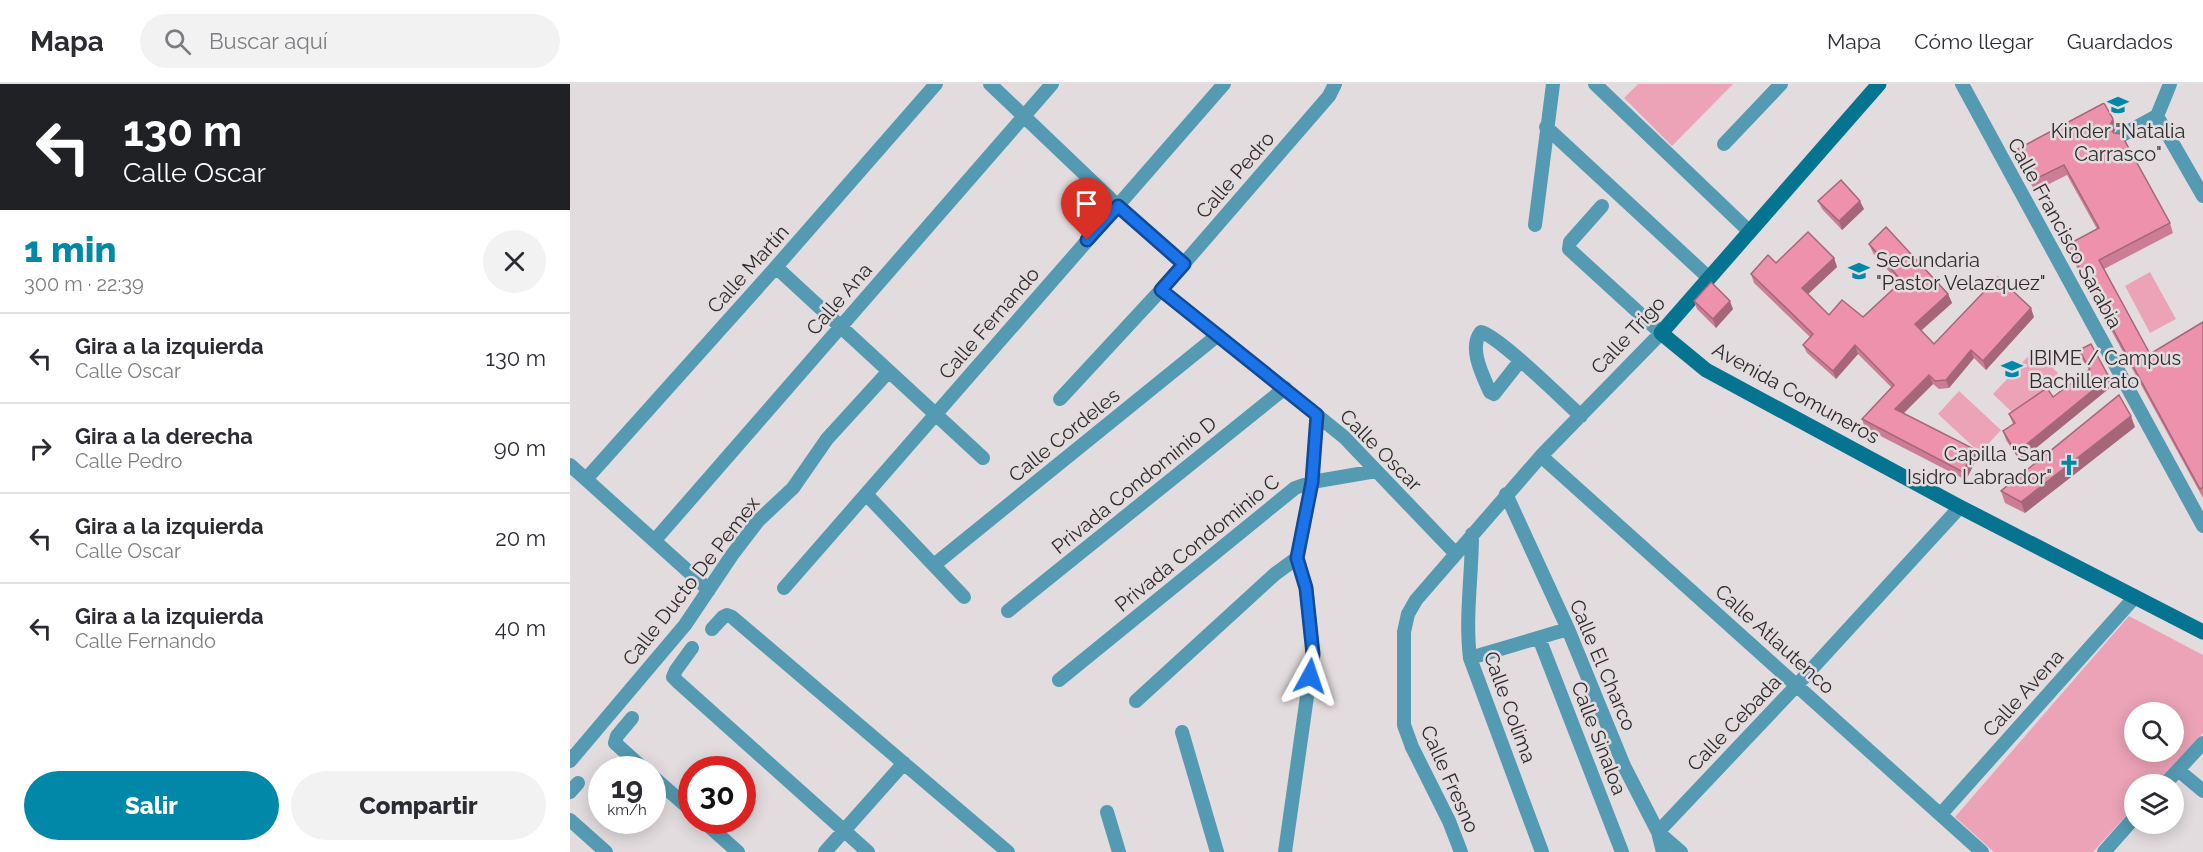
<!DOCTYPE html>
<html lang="es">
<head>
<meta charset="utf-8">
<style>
	body { margin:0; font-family:Raleway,sans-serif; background:#f2f2f3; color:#2b2b33; height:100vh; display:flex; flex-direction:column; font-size:22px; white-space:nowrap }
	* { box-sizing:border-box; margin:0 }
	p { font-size:20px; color:#7c7c81 }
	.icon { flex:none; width:33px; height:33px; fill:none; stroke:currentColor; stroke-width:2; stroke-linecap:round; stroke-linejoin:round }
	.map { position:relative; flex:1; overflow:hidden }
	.panel { display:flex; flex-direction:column; background:#fff; width:570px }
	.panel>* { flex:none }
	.guide { background:#202124; color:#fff; overflow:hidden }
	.controls { position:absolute; left:1554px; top:618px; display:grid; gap:12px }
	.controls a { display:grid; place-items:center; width:60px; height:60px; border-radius:50%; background:#fff; box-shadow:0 3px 15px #0003; font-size:30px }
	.speed { position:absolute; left:18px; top:672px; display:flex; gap:12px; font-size:30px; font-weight:700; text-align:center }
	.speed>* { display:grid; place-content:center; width:78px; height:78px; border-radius:50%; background:#fff; box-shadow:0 3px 15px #0003; line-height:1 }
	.speed small { font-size:15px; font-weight:400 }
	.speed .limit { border:9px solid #d22; background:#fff; color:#111 }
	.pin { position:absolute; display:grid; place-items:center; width:51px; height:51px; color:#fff; margin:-62px -26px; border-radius:50% 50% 50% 0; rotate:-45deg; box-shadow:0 0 6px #0007 }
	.pin .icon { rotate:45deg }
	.me { position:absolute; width:66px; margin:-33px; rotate:5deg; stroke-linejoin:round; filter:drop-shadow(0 0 4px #0008) }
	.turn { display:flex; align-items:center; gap:21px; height:126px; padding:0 24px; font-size:27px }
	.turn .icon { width:78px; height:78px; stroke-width:2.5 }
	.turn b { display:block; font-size:42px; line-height:51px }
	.round { display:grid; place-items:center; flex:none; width:63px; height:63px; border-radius:32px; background:#f2f2f3 }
	.overview { display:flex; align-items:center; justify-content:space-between; height:102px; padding:0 24px }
	h1 { font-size:36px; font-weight:800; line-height:45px; color:#0188a9 }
	.primary-button { display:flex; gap:12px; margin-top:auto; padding:12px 24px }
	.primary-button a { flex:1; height:69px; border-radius:36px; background:#0188a9; color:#fff; font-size:24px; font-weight:800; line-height:69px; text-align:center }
	.primary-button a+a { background:#f2f2f3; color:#2b2b33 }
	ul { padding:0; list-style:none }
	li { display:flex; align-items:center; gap:18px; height:90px; padding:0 24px; border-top:2px solid #e1e1e2 }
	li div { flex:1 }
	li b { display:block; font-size:22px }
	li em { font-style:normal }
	header { display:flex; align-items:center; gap:36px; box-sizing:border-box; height:84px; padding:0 30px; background:#fff; border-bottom:2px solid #e1e1e2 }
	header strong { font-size:28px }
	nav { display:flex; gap:33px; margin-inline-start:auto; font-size:21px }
	.search { width:420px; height:54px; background:#f2f2f3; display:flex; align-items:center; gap:15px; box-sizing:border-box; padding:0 21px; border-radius:33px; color:#7c7c81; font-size:22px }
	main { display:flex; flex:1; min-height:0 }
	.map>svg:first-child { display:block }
</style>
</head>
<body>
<header>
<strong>Mapa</strong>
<div class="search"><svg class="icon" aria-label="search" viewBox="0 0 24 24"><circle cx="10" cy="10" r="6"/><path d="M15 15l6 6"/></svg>Buscar aquí</div>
<nav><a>Mapa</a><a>Cómo llegar</a><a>Guardados</a></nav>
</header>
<main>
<section class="panel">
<div class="guide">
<div class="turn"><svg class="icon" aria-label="left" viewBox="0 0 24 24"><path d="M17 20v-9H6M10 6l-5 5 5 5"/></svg><div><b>130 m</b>Calle Oscar</div></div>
</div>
<div class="overview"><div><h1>1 min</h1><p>300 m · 22:39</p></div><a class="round"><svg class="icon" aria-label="close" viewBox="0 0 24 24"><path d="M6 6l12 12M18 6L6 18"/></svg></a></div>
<ul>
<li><svg class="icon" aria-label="left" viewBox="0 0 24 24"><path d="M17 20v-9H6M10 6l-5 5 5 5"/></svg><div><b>Gira a la izquierda</b><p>Calle Oscar</p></div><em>130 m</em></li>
<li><svg class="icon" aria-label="right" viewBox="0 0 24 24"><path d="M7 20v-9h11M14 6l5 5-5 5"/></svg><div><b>Gira a la derecha</b><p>Calle Pedro</p></div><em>90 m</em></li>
<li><svg class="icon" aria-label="left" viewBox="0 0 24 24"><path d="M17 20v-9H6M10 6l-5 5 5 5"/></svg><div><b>Gira a la izquierda</b><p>Calle Oscar</p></div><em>20 m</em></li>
<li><svg class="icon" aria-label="left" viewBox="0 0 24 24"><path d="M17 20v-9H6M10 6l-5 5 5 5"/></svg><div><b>Gira a la izquierda</b><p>Calle Fernando</p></div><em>40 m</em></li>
</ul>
<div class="primary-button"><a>Salir</a><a>Compartir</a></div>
</section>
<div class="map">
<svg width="1633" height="768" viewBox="0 0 1633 768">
	<rect width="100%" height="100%" fill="#e3dcde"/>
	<path fill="#eca3b8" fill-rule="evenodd" d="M1068,0h95l-61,62 -48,-48z
		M1580,188l26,47 -26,14 -25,-47z
		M1464,266l24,23 -41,44 -24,-23z
		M1389,307l42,39 -21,23 -42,-39z
		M1559,532l74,39v78l-47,51h-22v23l-41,45h-99l-39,-35zM1564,628h40v40h-40z"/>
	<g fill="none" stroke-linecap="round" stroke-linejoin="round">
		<path stroke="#549ab2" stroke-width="14" d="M420,0l128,122 65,58
			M1025,0l155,148
			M1392,0l241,442
			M1587,32l46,80
			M976,43l163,151
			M1552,51l35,-19 13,-32
			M1154,60l57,-60
			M965,141l18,-141
			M206,183l207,191
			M591,206l183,147 112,117
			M950,277l-26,33 -4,-2c-7,-16 -22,-44 -9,-60 19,5 81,67 100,84
			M490,315l101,-109 168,-194 6,-12
			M971,372l441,396
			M0,381l139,125
			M17,394l189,-211 160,-183
			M296,410l98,103
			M936,410l62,135 56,137 34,66 5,20
			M902,450c0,41 -7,83 -2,124l72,194
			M85,456l397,-456
			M364,481l284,-230
			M214,504l440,-504
			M438,527l277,-223
			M142,545l11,-12 4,-2 5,2 276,235
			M969,554l83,214
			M122,564l-16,22 -3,7 5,5 190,170
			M900,574l98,-29
			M489,596l236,-192 17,-6 64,-11
			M566,617l139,-127 22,-16
			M62,634l-15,18 -2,7 30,27
			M612,648l35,120
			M0,677l115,-136 47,-70 26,-34 35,-33 34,-49 62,-68
			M1608,686l25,21
			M82,692l40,35
			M1595,700l38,-41
			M0,708l8,-9
			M537,728l12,40
			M1371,730l193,-216
			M0,736l36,32
			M132,736l36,32
			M255,768l79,-89
			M715,768l28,-198 -7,-67 -9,-29 15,-76 5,-67
			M891,768l-12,-31 -37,-74 -8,-22v-93l4,-18 8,-14 125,-144 120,-123 -92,-84 1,-7 32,-36
			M1111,768l-23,-20 139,-147 163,-178
			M1534,768l30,-34"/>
		<path stroke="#057490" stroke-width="15" d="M1309,0l-218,249 45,37 254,137 243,125"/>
	</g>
	<path fill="#cc7d95" d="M1543,35l3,9 -2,5 56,90 3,10 -69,36 46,85 53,-32v176l-133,-243 -3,-10 30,-16 -30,-54 -32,16 -17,-30 -4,-10z
		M1248,117l46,8 -22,21 -20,-21z
		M1299,160l79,50 4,9 -31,28 13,13 100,-27 -48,53 -12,-12 -25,30 -10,1 -6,-5 -30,29 71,36 3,9 -11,22 -101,-52 -3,-9 30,-31 -34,-34 -22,25 -29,-26 -4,-8 7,-8 -56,-54 -3,-9 25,-11 58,-5 3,9 -29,27 21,21 34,2 36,-34 -26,-30z
		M1124,217l39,8 -17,19 -19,-19z
		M1509,266l33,36 -92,75 -14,-21 -3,-9 10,-7 -4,-10 44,-17 36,-27 -7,-11z
		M1565,343l-110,86 -20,-10 -4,-12z"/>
	<path fill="#a66679" d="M1543,35l3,9 -3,6 1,6 -4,-15z
		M1290,117l4,8 -22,21 -3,-9z
		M1264,174l3,9 -32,30 -3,-9z
		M1378,210l4,9 -34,30 -3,-9z
		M1160,217l3,8 -17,19 -3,-9z
		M1461,224l3,9 -48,53 -3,-9z
		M1285,261l3,9 -22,25 -3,-8z
		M1401,266l3,8 -25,30 -3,-8z
		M1359,291l4,9 -34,34 -4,-9z
		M1539,293l3,9 -92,75 -4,-8z
		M1561,332l4,11 -110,86 -4,-11z
		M1404,365l3,9 -11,22 -3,-8z"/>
	<path fill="#ed91ad" stroke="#a66679" stroke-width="1.5" d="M1534,19l9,16 -3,6 1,5 3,3 7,1 49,89 -71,37 51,94 53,-32v165l-3,2 -133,-244 32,-17 -35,-63 -33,16 -17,-30z
		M1271,96l19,21 -21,20 -21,-20z
		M1316,143l62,67 -33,30 19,20 64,-67 33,31 -48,53 -12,-11 -25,30 -11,1 -6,-6 -34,34 79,40 -11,23 -101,-53 32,-34 -39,-40 -22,26 -30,-26 10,-11 -62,-60 17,-19 8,8 32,-31 26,26 -32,30 27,27 13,-15 21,17 39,-36 -33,-37z
		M1141,198l19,19 -17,18 -19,-18z
		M1521,260l18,33 -93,76 -13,-22 12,-8 -6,-9 38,-26 6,9 37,-28 -11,-19z
		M1549,311l12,21 -110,86 -20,-11z"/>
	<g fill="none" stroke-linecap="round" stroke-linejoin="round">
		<defs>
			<path id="route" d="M517,156l31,-34 66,58 -23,26 156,125 -5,67 -15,76 9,30 7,66 -3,22"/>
		</defs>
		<use href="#route" stroke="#114b97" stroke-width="15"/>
		<use href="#route" stroke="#1a73e8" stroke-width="10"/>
	</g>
	<defs>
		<symbol id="school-bare" viewBox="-9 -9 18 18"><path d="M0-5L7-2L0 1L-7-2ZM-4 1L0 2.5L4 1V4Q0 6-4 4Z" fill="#0188a9" stroke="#e3dcde" stroke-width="2.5" paint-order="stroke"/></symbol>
		<symbol id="church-bare" viewBox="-9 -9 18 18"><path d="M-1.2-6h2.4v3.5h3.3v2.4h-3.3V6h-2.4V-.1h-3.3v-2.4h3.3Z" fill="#0188a9" stroke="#e3dcde" stroke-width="2.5" paint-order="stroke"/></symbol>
	</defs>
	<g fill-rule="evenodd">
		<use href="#school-bare" x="1533" y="6" width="30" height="30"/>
		<use href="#school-bare" x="1274" y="172" width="30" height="30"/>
		<use href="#school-bare" x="1427" y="270" width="30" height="30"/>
		<use href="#church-bare" x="1484" y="366" width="30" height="30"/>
	</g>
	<g text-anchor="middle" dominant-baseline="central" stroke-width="5" stroke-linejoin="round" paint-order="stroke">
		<g font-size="20" fill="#2d2b2b" stroke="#e3dcde" text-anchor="start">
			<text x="1548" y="47" text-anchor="middle">Kinder "Natalia<tspan x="1548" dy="23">Carrasco"</tspan></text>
			<text x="1306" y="176">Secundaria<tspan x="1306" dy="23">"Pastor Velazquez"</tspan></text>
			<text x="1459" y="274">IBIME / Campus<tspan x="1459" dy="23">Bachillerato</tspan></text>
			<text x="1482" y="370" text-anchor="end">Capilla "San<tspan x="1482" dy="23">Isidro Labrador"</tspan></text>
		</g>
		<g font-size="20" fill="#2d2b2b" stroke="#e3dcde">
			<text transform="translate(665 91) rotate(-49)">Calle Pedro</text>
			<text transform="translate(1495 149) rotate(61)">Calle Francisco Sarabia</text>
			<text transform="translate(178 185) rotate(-48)">Calle Martín</text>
			<text transform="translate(269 215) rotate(-49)">Calle Ana</text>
			<text transform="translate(419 239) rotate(-49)">Calle Fernando</text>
			<text transform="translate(1058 251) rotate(-47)">Calle Trigo</text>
			<text transform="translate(1226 309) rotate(29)">Avenida Comuneros</text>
			<text transform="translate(494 351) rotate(-39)">Calle Cordeles</text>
			<text transform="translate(811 366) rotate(45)">Calle Oscar</text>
			<text transform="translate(564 401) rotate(-39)">Privada Condominio D</text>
			<text transform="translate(627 459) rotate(-39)">Privada Condominio C</text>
			<text transform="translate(121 497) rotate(-52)">Calle Ducto De Pemex</text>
			<text transform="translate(1205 555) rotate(42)">Calle Atlautenco</text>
			<text transform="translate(1033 581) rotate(67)">Calle El Charco</text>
			<text transform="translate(1453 609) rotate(-48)">Calle Avena</text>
			<text transform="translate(940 623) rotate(70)">Calle Colima</text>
			<text transform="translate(1164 639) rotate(-46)">Calle Cebada</text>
			<text transform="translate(1029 654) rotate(69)">Calle Sinaloa</text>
			<text transform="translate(880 695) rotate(66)">Calle Fresno</text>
		</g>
	</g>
</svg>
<div class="controls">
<a><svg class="icon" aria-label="search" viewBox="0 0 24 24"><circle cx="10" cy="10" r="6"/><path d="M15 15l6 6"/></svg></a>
<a><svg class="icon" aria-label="layers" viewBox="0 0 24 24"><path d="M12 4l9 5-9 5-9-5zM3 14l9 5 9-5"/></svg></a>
</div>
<div class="speed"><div>19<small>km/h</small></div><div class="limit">30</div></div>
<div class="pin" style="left:517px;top:156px;background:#d93025"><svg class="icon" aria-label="arrive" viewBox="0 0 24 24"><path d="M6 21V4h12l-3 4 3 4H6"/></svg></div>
<svg class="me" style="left:740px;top:592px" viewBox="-20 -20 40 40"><path d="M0-17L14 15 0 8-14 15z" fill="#1a73e8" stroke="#fff" stroke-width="4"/></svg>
</div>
</main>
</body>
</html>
